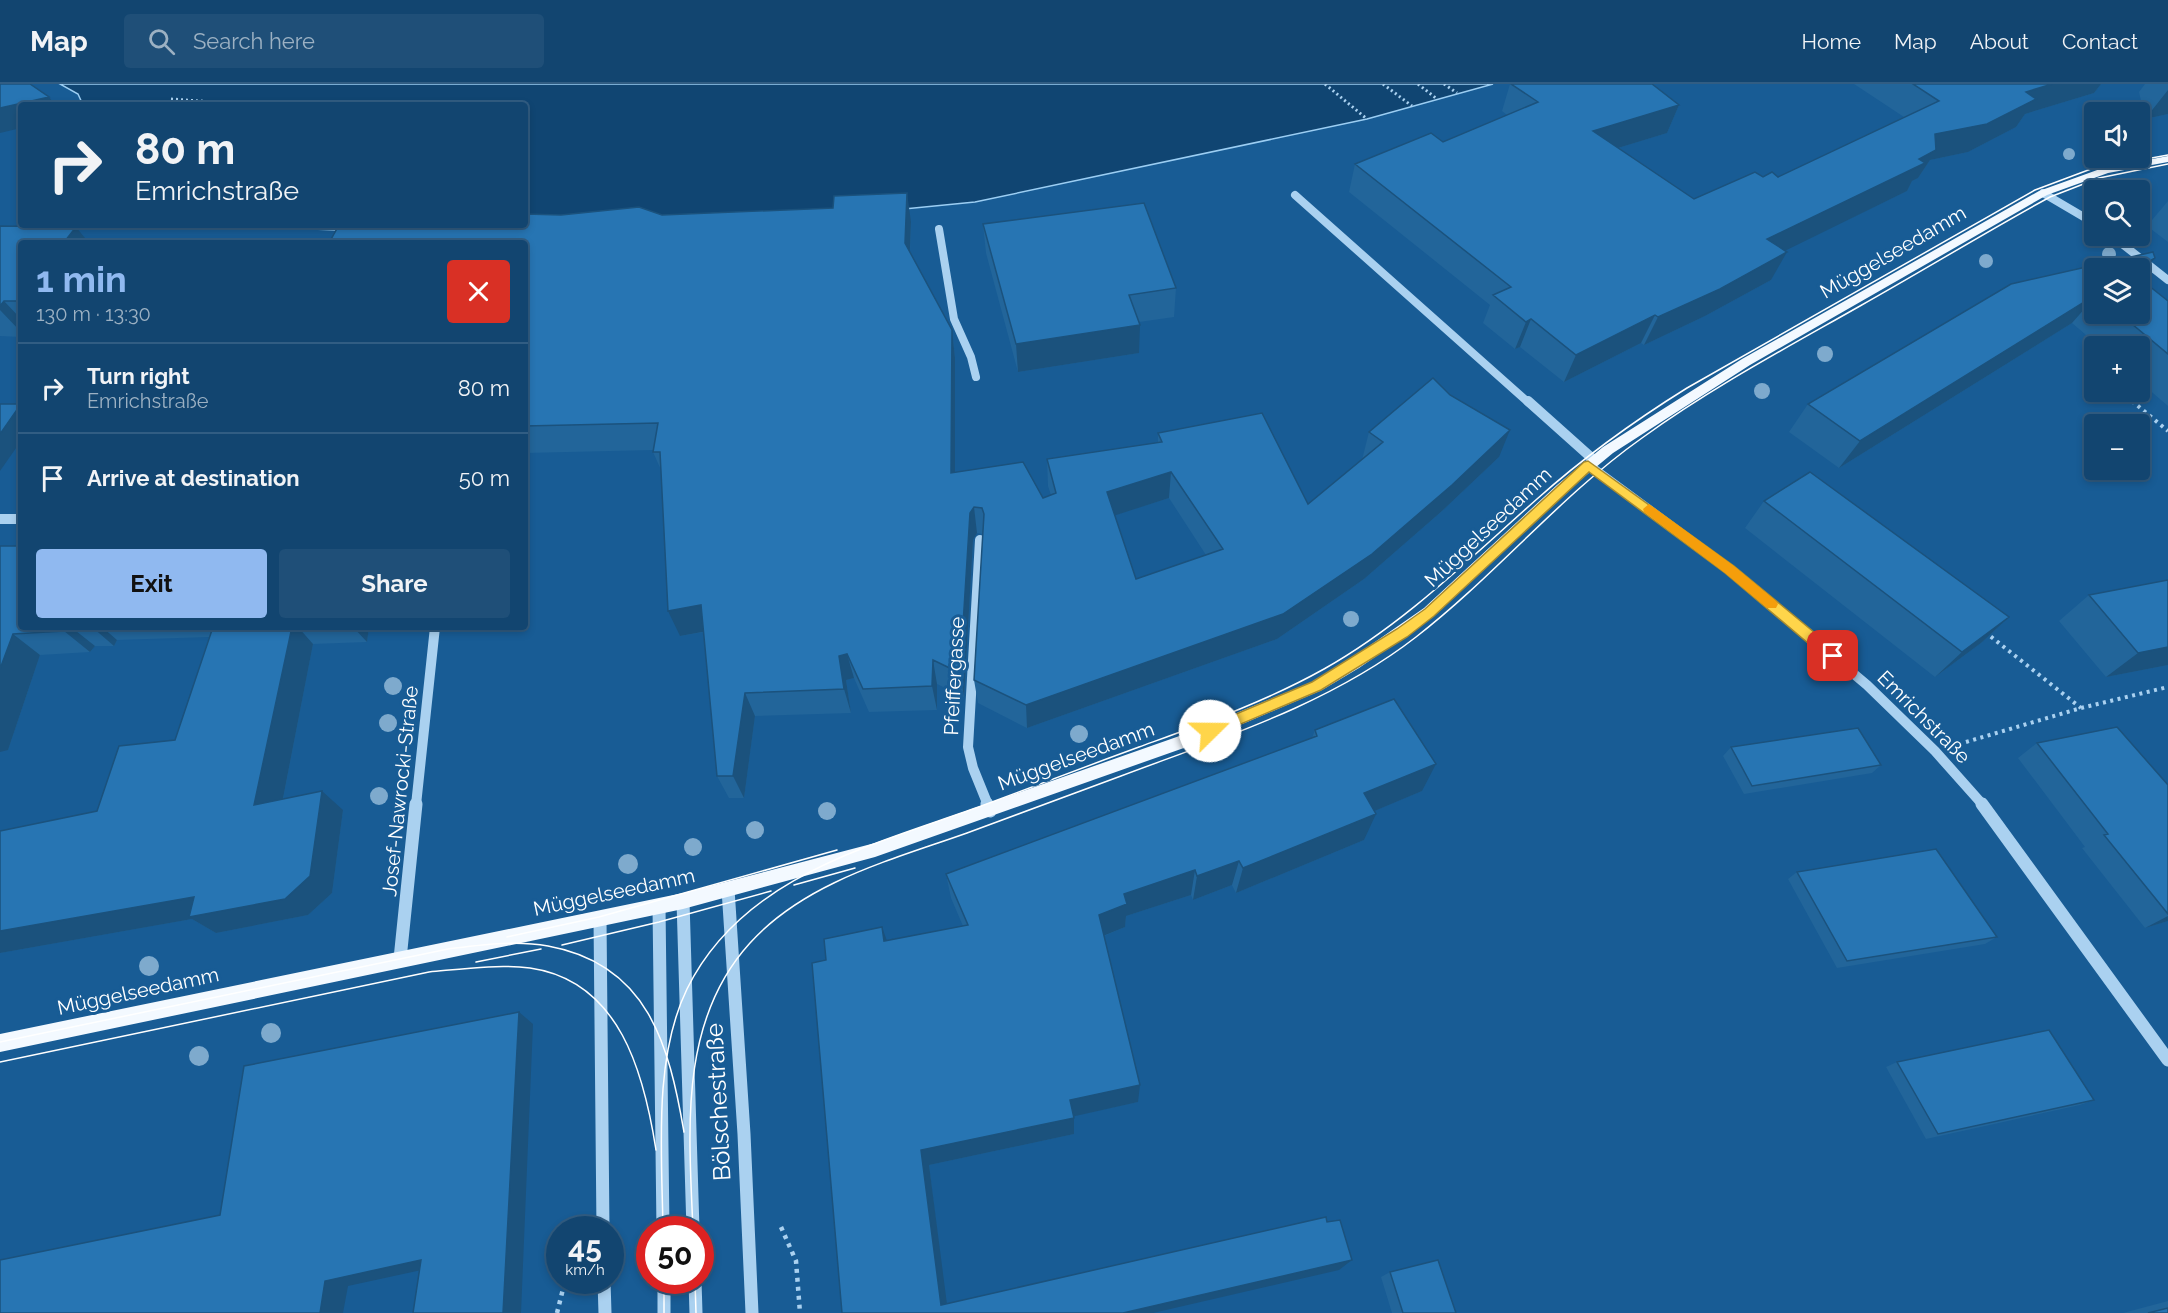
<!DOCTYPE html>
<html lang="en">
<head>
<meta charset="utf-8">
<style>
	body { margin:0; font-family:Raleway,sans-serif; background:#1f4f78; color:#f1f3f6; height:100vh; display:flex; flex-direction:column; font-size:22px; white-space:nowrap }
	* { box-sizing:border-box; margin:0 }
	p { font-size:20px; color:#9cb1c3 }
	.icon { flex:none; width:33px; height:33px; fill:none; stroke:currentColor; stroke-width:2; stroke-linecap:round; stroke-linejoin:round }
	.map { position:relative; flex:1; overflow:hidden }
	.drawer { position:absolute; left:18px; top:156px; width:510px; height:390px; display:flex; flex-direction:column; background:#124570; border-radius:6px; box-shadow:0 3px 9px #0003,0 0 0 2px #315d83 }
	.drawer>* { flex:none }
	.banner { position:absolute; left:18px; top:18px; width:510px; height:126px; border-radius:6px; box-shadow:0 3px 9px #0003,0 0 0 2px #315d83; background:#124570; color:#f1f3f6; overflow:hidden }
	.tools { position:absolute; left:2084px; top:18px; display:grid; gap:12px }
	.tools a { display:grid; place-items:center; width:66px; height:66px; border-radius:6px; background:#124570; box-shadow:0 3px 9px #0003,0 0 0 2px #315d83; font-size:30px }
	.speed { position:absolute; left:546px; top:1132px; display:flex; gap:12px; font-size:30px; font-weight:700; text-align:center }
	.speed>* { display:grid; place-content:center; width:78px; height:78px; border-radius:50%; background:#124570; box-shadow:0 3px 9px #0003,0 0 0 2px #315d83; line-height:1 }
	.speed small { font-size:15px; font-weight:400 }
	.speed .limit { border:9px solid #d22; background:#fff; color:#111 }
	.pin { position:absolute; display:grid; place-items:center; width:51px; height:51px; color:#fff; margin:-26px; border-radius:12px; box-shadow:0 3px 9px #0006 }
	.me { position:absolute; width:66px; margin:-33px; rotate:68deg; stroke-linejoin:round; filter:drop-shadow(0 0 4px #0008) }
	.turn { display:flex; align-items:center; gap:21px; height:126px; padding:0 18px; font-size:27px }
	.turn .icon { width:78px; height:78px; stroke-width:2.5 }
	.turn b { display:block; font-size:42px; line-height:51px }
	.round { display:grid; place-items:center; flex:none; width:63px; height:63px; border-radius:6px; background:#1f4f78 }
	.overview { display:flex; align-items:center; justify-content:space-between; height:102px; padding:0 18px }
	h1 { font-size:36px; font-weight:700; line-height:45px; color:#90b9f0 }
	.primary-button { display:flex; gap:12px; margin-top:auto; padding:12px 18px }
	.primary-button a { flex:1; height:69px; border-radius:6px; background:#90b9f0; color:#111; font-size:24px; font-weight:700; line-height:69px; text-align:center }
	.primary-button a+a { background:#1f4f78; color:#f1f3f6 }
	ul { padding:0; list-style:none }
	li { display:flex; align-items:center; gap:18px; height:90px; padding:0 18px; border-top:2px solid #315d83 }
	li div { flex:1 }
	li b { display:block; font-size:22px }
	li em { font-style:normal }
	header { display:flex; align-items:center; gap:36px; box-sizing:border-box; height:84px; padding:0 30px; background:#124570; border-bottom:2px solid #315d83 }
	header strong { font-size:28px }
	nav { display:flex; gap:33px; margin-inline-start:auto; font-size:21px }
	.search { width:420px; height:54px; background:#1f4f78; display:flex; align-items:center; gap:15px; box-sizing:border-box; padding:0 21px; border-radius:6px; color:#9cb1c3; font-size:22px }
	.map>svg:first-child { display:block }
</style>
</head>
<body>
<header>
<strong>Map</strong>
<div class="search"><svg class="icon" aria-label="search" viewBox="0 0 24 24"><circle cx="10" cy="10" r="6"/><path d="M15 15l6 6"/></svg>Search here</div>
<nav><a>Home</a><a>Map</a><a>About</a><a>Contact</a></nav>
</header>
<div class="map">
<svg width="2168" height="1229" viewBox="0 0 2168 1229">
	<rect width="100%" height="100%" fill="#185c95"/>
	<path fill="#104572" stroke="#9ccef3" stroke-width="1.5" d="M60,0h1433l-126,35 -392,83 -303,30 -105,7 -356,-14h314v-120h-442l-5,-11z"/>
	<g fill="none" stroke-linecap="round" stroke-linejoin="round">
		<path stroke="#aad1f0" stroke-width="3" stroke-dasharray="2 3" stroke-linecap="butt" d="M1325,0l42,35
			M1383,0l29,22
			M1418,0l19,15
			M1444,0l13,9
			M171,15l86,6
			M264,145l3,-4
			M2091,286l3,2
			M2121,308l13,11"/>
		<path stroke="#aad1f0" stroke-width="4" stroke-dasharray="3 4.5" stroke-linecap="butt" d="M2132,317l36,30
			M1985,548l96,76
			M1966,658l115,-34 87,-21"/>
		<path stroke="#aad1f0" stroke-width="4.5" stroke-dasharray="4 5" stroke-linecap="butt" d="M781,1143l15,34 4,52
			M557,1229l8,-32"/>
		<path stroke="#aad1f0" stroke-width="8" d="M2043,109l51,30
			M1295,111l234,208
			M939,145l15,90 17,38 5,20
			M2112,152l56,44"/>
		<path stroke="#aad1f0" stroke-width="10" d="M1528,317l66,59
			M1588,381l141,104 138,116 68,66 48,54
			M0,435h21
			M980,456l-12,207 5,21 15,37
			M416,721l19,-178"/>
		<path stroke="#aad1f0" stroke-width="13" d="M987,720l3,7
			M1982,720l186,256
			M728,805l16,245 8,179
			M683,817l10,329
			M659,822l4,324
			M600,834l3,312
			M400,875l16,-155
			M604,1197l1,32
			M664,1197v32
			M695,1197l1,32"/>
		<path fill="#f3f9ff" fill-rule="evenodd" d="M2168,72v6l-60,11 -61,22 -297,170 -137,88 -46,38 -133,125 -75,52 -37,22 -124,53 -323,114 -192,52 -683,143v-18l683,-141 192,-50 313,-110 124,-51 37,-22 75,-52 133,-123 46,-38 139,-88 297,-168 61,-22z"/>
		<path stroke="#fff" stroke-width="1.5" d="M794,801l61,-17
			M507,853l92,-20 238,-67
			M562,861l97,-23 112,-31
			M476,878l65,-13
			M0,958l448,-93c33,-4 67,-9 100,-3 100,18 121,99 136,186
			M0,978l429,-90c33,-3 68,-8 101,-4 90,13 114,105 126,182
			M663,1146c-1,-76 -10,-171 24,-241 56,-114 187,-144 297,-184 51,-19 103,-39 155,-58 63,-23 126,-45 185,-78 80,-45 145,-110 213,-170 47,-42 97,-78 150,-111l348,-198 56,-21 77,-14
			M693,1146c-4,-98 -15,-208 57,-287 55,-61 141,-83 217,-110 51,-19 102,-38 154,-57 101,-38 209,-72 295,-139 80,-62 144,-141 226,-199 69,-50 144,-90 218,-132 64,-36 126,-74 190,-109l49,-19 69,-14
			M664,1197v32
			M695,1197l1,32"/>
	</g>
	<g fill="#7eaacd">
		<circle cx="2069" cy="70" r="6"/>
		<circle cx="2109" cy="170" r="7"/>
		<circle cx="1986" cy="177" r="7"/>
		<circle cx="1825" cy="270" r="8"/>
		<circle cx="1762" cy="307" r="8"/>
		<circle cx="1351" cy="535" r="8"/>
		<circle cx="393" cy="602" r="9"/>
		<circle cx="388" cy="639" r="9"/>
		<circle cx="1079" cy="650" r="9"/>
		<circle cx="379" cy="712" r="9"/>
		<circle cx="827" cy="727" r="9"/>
		<circle cx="755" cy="746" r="9"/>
		<circle cx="693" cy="763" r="9"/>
		<circle cx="628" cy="780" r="10"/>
		<circle cx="149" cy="882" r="10"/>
		<circle cx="271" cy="949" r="10"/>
		<circle cx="199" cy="972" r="10"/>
	</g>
	<path fill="#22659a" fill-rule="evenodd" d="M1510,0h142l27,21 -12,28 -49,15 76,51 69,-22h15l126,-60 -50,-33h247l-7,9 -69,21 -9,13 -48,25 -38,8 -12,18 -6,3 -5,10 -122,59 -14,30 -66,36 -61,29 -3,-2 -77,39 -44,-35 -5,2 -32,-26 7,-18 -141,-113 6,-28 88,-22 64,-27 -5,-4z
		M2145,0h23v30l-23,5 -6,-27z
		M2168,117v41l-21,-16z
		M833,124l78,14 -1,30 42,78 3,28v114l88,26 8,-3 -3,-9 -1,-27 111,-16v-10l150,71 54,-44 7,-28 130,25 -57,54 -78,68 -87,60 -250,89 -49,-25 -4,-23 9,-146 -6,-1 -4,7 -9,157 -27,-13v26l-68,2 -15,-34 -8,2 5,33 -96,3 -11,82h-15l-12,-22 -13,-144 -24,4 -19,-166 -8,-18 1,-2 -129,3v-210l36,-28h101zM1169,414l37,57 -70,24 -21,-64z
		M983,140l193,64 -2,29 -35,5v31l-121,19 -32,-119z
		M0,142l88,15 -67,2v94l-21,-1z
		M2153,168l2,6 -16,18v-8h-45v46h45v-36l29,23v105l-29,-25v-35h-40l-27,-23 -233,145 -50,-36 19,-28 203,-120z
		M1764,417l245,116 -28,26 -46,34 -190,-149z
		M0,462l21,81h348l-2,15 -54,2 -30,155 60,11 -11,83 -24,22 -92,18 -24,-14 -192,34v-122l97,-20 78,-71 34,-103 -92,3 -3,6h-19l-5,6 -50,3 -32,95z
		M2089,511l79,70 -62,12 -47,-56z
		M1315,646l107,61 -48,20 -10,29 -128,53 -4,-8 -39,15 -2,-5 -65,21 -1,11 -21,9 34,166 -65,14 1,18 -145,31 17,138 393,-33 -497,43 -16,-353 61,-20 76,-14 -12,-28 -5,-24 366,-136z
		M2037,659l131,42v136l-23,7 -63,-80 3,-1 -67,-89z
		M1731,663l150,18 -9,8 -128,21 -21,-38z
		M1797,788l200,65 -12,7 -148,24 -49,-89z
		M1897,978l197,38 -14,5 -154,34 -40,-72z
		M1390,1188l66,41h-64l-11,-36z
		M2168,1217v12h-45z"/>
	<path fill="#1b527d" d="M2052,0h49l-7,9 -69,21 -9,13 -48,25 -38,8 -12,18 -6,3 -5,10 -155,76 15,-28 168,-105 91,-42z
		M2168,6v24l-23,5z
		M49,13l6,8h-34v23l-21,5v-25z
		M1679,21l-12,28 -85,26 11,-28z
		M907,109l4,29 -2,49 -4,-28z
		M76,143l13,16 -24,-2z
		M1787,168l-16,28 -66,36 -61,29 14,-28z
		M2155,174l-16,18v-8h-1z
		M2094,212v2l-22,25 -233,145 21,-27z
		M4,217l17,18v13l-21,-22v-4z
		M1655,231l-14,28 -77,39 12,-27z
		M1531,235l-11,28 -5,2 11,-27z
		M1140,241l-1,28 -121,19 -2,-28z
		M952,246l3,28v141l-4,-26z
		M21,321v36l-21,30v-37z
		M1510,346l-11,27 -57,54 -78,68 -87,60 -250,89 -1,-23z
		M1171,388l-2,26 -62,20v-26z
		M974,423l3,26 -4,7 -9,157 -4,-24 10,-160z
		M701,521l12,25 -33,6 -12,-25z
		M2009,533l-28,26 -46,34 27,-25z
		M67,543h4l24,19 -5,6 -26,-21z
		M92,543h10l15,13 -3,6z
		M292,543h6l15,17 -35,180 -24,-19z
		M353,543h16l-2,15z
		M13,550l27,21 -32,95 -8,2v-83z
		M2168,563v18l-62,12 32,-24z
		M847,570l7,24 -8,2 5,33 -7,-24 -5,-33z
		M933,576l4,24v26l-5,-24z
		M745,609l10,23 -11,82 -11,-22z
		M1436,680l-14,27 -69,29 11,-27z
		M322,707l21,19 -11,83 -24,22 -92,18 -24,-14 -192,34v-22z
		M1376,730l-12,26 -128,53 7,-25z
		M1239,777l-7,24 -39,15 4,-24z
		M1195,786l-4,25 -65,21 -1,11 -27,11 1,-23 25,-21z
		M2168,832v5l-23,7z
		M882,843l8,22 -6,-8z
		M519,928l14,12 -12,289h-18z
		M1140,1001l-2,17 -67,15 -1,-17z
		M1074,1034v16l-145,31 19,147 -7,-7 -20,-155z
		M421,1176l19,6 -92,20 -5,27h-23l5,-32z
		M1352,1176l-13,10 -186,43h-30z"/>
	<path fill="#2775b3" stroke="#1b527d" stroke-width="1.5" fill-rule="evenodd" d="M0,0h30l19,13 -49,11z
		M1511,0h141l27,21 -86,26 101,68 61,-27 8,5 9,-5 6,5 161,-76 -26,-17h139l-26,8 10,7 -49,25 -52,10 1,16 -17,9 6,4 -158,76 20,13 -67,37 -62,28 -3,-2 -79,40 -45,-36 -5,3 -33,-27 18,-8 -156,-123 76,-31 12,9 95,-40z
		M907,109l-2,50 47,87 -1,143 72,-11 20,36 13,-5 -9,-34 115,-17 -4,-9 104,-20 46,91 75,-62 -14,-10 64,-54 17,17 60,35 -58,55 -80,69 -89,60 -257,91 -52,-25 10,-166 -2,-6 -8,-1 -4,6 -10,160 -27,-13 -1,26 -69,3 -16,-35 -8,2 5,33 -99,4 -12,83h-16l-16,-171 -33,6 -8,-159h-7l5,-29 -133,3v-183h-196l10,-18h186v-11l36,1 78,-8 23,8 171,-7 1,-12zM1171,388l52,77 -87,30 -29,-87z
		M1144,119l32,85 -47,7 11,30 -124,19 -33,-120z
		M0,142l76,1 -11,14h29l-1,2h-72v58h-17l-4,5z
		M2153,168l2,6 -17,10h-44v28l-234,145 -52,-37 203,-120z
		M2139,194l29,23v53l-48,-40h19z
		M0,320h21l-21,30z
		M1810,388l199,145 -47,35 -198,-151z
		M0,462h21v81h46l-3,4 -51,3 -13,35z
		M2168,496v67l-30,6 -49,-58z
		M213,543h79l-38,178 68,-14 -12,85 -25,23 -96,18 5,-20 -194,34v-100l97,-20 22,-65 56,-6z
		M1394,615l42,65 -72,29 12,21 -133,54 -4,-7 -42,15 -2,-6 -71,24 3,10 -28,11 41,170 -70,15 4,18 -153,32 20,155 385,-88 1,5 13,-2 12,40 -229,53h-281l-30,-350 14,-3 -2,-21 58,-12 2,14 84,-16 -22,-51 371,-138 -2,-6z
		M2117,643l51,58v129l-64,-79 4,-1 -71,-91z
		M1858,644l23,37 -129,21 -21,-39z
		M1936,765l61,88 -150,24 -50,-89z
		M519,928l-16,301h-90l8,-53 -96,21 -5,32h-320v-53l220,-45 24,-149z
		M2049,946l45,70 -156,34 -41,-72z
		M1438,1176l18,53h-53l-13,-41z
		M2168,1224v5h-20z"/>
	<path fill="#ffd54a" stroke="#a68a30" stroke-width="1.5" d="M1588,377l146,105 104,86 2,4 -2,4h-10l-103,-87 -136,-101 -155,144 -27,21 -86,53 -106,45h-10l-2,-4 2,-4 107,-45 85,-53 28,-20 159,-147z"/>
	<path fill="#f59e0b" d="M1649,420l85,62 42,35 2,3 -2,4h-9l-42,-35 -81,-61 -1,-3z"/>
	<g text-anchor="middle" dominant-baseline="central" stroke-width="6" stroke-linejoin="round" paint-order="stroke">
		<g font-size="20" fill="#fff" stroke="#185c95">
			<text transform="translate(1893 168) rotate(-30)">Müggelseedamm</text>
			<text transform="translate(1488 443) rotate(-43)">Müggelseedamm</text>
			<text transform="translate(954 592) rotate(-87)">Pfeiffergasse</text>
			<text transform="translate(1924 633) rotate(45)">Emrichstraße</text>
			<text transform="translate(1076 672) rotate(-20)">Müggelseedamm</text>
			<text transform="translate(400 707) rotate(-84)">Josef-Nawrocki-Straße</text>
			<text transform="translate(614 808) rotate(-12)">Müggelseedamm</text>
			<text transform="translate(138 907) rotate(-12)">Müggelseedamm</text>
		</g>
		<g font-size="24" fill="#fff" stroke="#185c95">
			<text transform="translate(718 1018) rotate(-93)">Bölschestraße</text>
		</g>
	</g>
</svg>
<div class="tools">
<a><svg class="icon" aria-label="sound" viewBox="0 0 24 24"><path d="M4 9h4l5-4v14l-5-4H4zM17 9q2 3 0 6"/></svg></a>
<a><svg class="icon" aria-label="search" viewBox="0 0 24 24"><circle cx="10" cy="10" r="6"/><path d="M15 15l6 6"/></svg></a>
<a><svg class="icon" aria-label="layers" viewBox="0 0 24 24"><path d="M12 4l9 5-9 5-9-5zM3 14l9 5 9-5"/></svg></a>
<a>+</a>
<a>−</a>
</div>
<div class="speed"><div>45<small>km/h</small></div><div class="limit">50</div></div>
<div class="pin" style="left:1833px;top:572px;background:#d93025"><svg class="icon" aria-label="arrive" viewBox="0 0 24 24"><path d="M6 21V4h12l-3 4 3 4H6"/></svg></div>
<svg class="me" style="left:1210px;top:647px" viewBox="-20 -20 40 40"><circle r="19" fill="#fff"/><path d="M0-13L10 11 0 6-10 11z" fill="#ffd54a"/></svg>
<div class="banner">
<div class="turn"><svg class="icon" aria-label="right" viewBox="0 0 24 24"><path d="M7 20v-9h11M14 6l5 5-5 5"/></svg><div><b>80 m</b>Emrichstraße</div></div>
</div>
<section class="drawer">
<div class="overview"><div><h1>1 min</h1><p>130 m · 13:30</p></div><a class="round" style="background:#d93025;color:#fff"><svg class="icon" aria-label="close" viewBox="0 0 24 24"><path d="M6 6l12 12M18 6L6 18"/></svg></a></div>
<ul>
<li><svg class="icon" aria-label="right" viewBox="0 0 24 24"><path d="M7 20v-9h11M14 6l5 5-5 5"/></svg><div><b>Turn right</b><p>Emrichstraße</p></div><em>80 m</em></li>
<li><svg class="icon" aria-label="arrive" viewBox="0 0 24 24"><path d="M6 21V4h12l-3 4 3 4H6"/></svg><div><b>Arrive at destination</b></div><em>50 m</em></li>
</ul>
<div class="primary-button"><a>Exit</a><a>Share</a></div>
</section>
</div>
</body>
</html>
